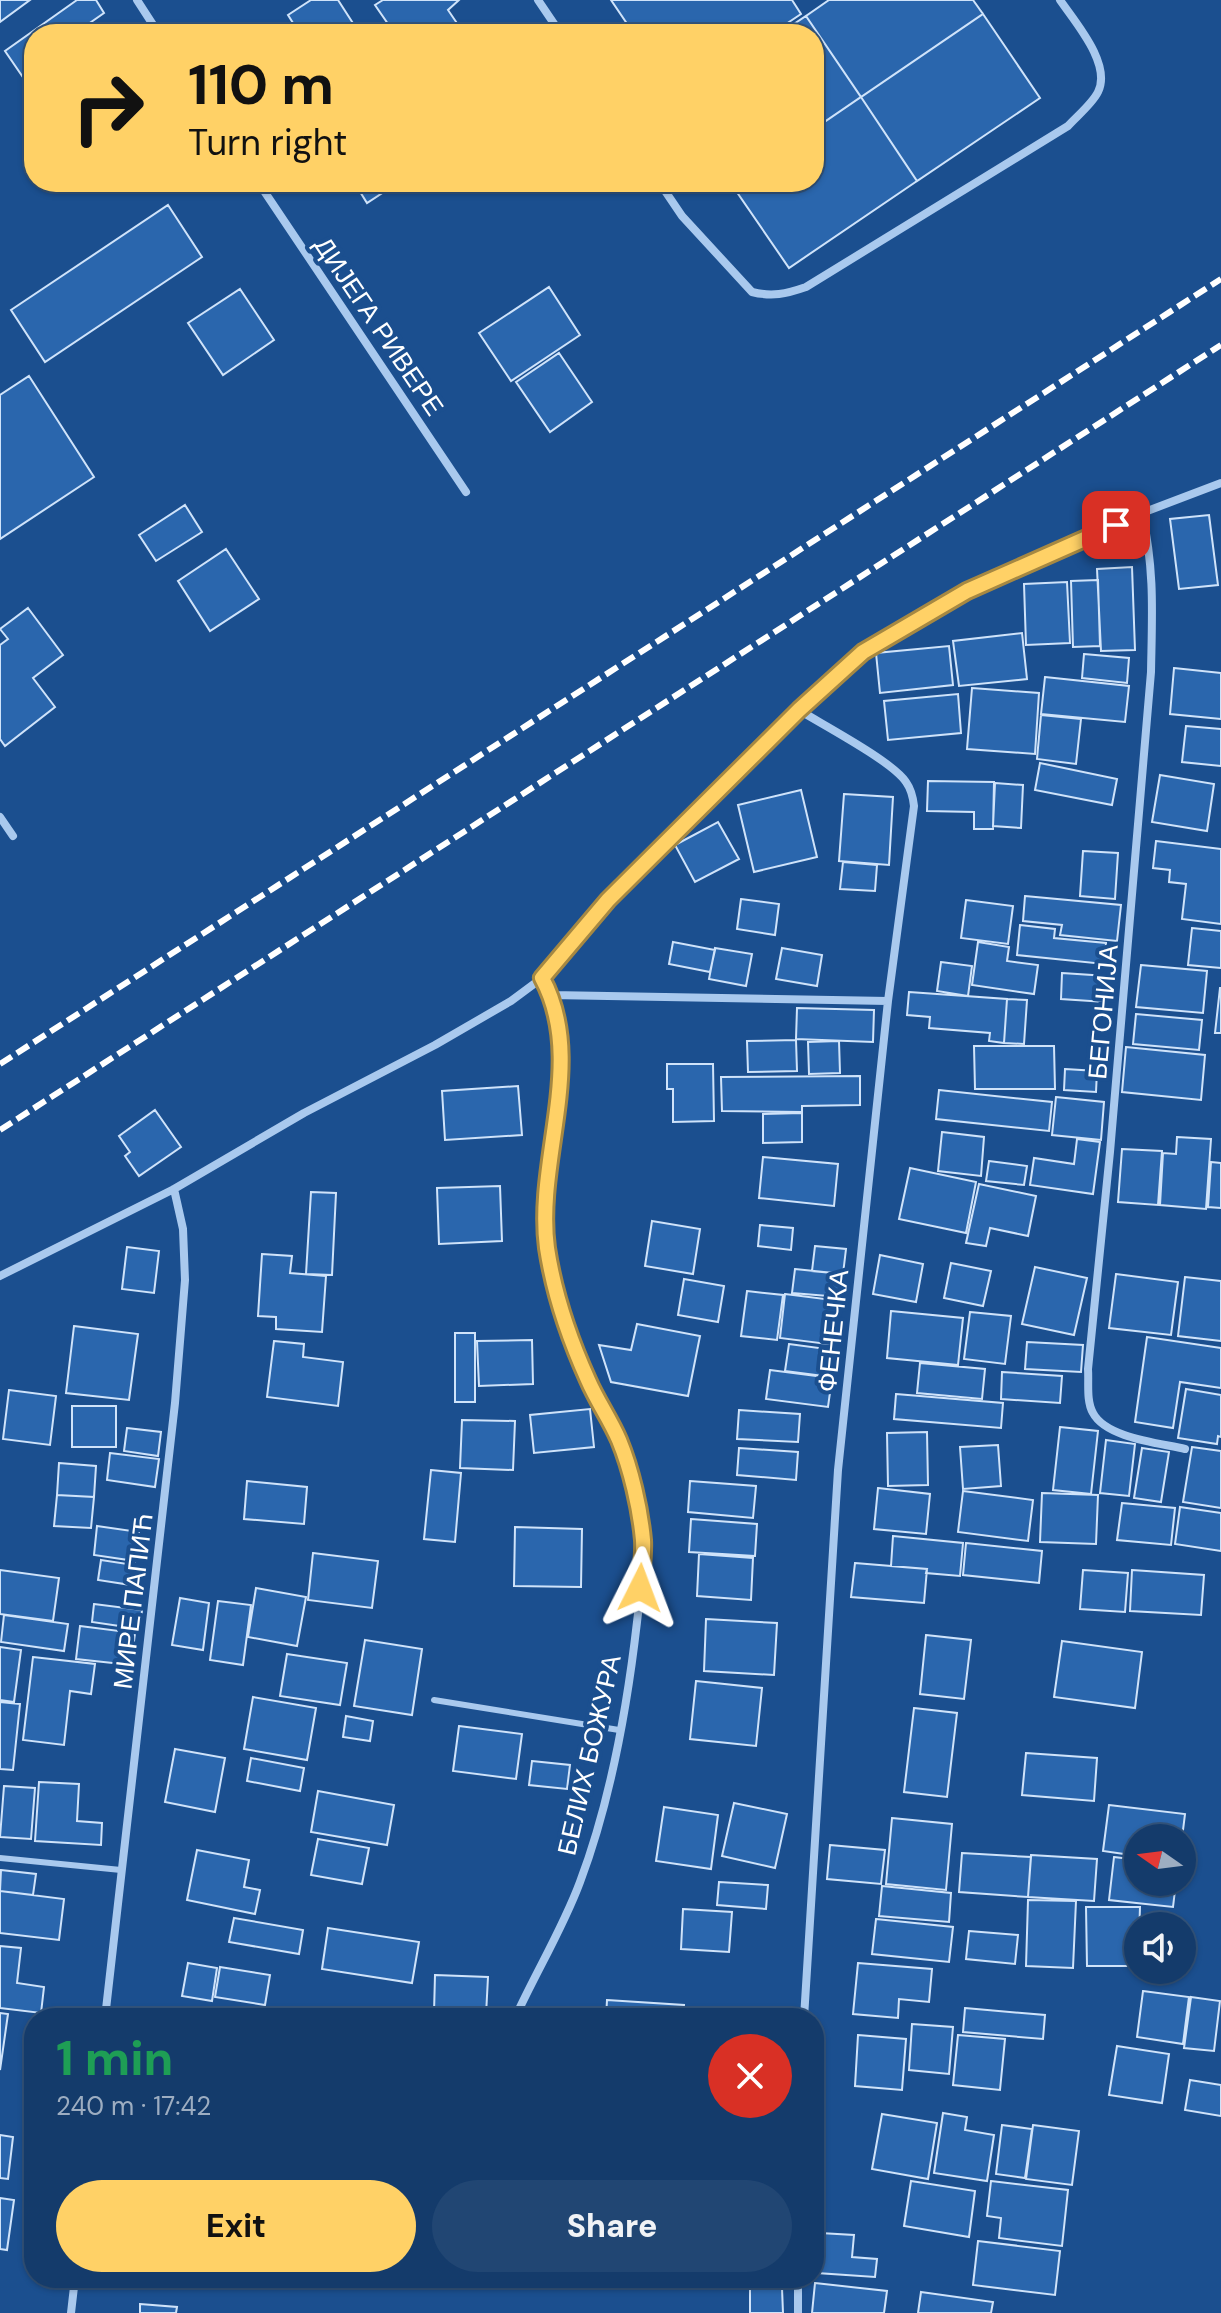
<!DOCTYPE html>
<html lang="en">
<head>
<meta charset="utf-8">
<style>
	body { margin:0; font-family:"DM Sans",sans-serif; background:#214673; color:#f1f3f6; height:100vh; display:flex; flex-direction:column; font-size:30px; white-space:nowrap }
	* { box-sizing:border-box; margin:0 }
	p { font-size:26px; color:#9dadc1 }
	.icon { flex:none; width:44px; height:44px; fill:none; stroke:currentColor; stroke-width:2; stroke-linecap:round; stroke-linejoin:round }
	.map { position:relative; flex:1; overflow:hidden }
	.panel { position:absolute; left:24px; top:2008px; width:800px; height:280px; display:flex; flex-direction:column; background:#143b6b; border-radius:32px; box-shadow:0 2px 6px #0004,0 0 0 2px #33557e }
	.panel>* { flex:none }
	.banner { position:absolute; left:24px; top:24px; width:800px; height:168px; border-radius:32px; box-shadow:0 2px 6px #0004,0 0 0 2px #33557e; background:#ffd166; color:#111; overflow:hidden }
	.needle { width:52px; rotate:284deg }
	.controls { position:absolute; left:1124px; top:1824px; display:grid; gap:16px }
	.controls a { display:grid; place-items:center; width:72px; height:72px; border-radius:50%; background:#143b6b; box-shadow:0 2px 6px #0004,0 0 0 2px #33557e; font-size:40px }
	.pin { position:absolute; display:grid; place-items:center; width:68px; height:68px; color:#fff; margin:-34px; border-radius:16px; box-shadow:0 4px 12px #0006 }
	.me { position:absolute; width:88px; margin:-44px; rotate:3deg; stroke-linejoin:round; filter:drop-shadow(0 0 6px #0008) }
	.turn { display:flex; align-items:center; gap:28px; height:168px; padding:0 32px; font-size:36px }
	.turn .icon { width:104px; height:104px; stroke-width:2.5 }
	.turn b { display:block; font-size:56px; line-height:68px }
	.round { display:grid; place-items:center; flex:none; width:84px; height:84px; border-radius:42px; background:#214673 }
	.headline { display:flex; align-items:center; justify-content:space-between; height:136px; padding:0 32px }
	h1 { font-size:48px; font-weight:800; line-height:60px; color:#1e9e55 }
	.button { display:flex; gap:16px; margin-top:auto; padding:16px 32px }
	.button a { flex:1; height:92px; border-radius:48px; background:#ffd166; color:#111; font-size:32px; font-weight:800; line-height:92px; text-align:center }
	.button a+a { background:#214673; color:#f1f3f6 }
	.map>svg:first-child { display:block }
</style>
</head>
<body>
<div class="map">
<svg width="1221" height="2313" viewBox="0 0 1221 2313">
	<rect width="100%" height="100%" fill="#1b4f8f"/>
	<path fill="#2a66ad" stroke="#cfe3fa" stroke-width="2" d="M0,0h30l-30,22z
		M77,0h19l8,13 -27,19 2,2h-45v48l-5,4 -24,-35z
		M311,0h27l20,31 -4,3h-54l-12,-19z
		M383,0h76l-11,10 15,22 -68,2 -20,-29z
		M611,0h181l9,14 -30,20h-137z
		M829,0h144l10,14 -122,83 -55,-81z
		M983,14l57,84 -123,83 -56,-84z
		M806,16l55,81 -47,32v-95h-35z
		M861,97l56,84 -128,87 -57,-83 5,-3h77v-53z
		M354,182h45l-32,21z
		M168,205l34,52 -157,105 -34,-52z
		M549,287l31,48 -69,46 -32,-48z
		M240,289l34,51 -51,35 -35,-52z
		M559,353l33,49 -42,30 -34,-50z
		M29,376l65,101 -94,62v-144z
		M185,505l17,27 -46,29 -17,-26z
		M1209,515l9,70 -39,4 -9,-70z
		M226,549l33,50 -49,32 -32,-50z
		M1132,567l3,83 -34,1 -4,-82z
		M1098,580l2,66 -27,1 -2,-66z
		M1067,582l3,61 -44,2 -2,-61z
		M28,608l35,47 -30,23 22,29 -50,39 -5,-7v-94l8,-6 -8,-10z
		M1022,633l5,46 -68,7 -6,-45z
		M949,646l4,39 -73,8 -4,-40z
		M1084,654l45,4 -2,25 -45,-5z
		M1174,668l47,5v46l-51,-5z
		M1045,677l84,9 -4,36 -84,-8z
		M972,688l67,5 -4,61 -68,-5z
		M958,694l3,39 -73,7 -4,-39z
		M1041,715l40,4 -5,45 -39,-5z
		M1186,726l35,3v37l-39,-4z
		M1040,763l77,16 -5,26 -77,-15z
		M1160,775l54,9 -7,47 -55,-9z
		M928,781l66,1 -1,47h-19v-17l-47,-1z
		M995,783l28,2 -2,43 -28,-2z
		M801,790l16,67 -63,15 -16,-67z
		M844,794l49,3 -4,68 -50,-4z
		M718,822l21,37 -44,23 -20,-37z
		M1156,841l65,8v75l-39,-5 4,-35 -17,-2 1,-12 -17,-2z
		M1083,851l35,2 -3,46 -35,-3z
		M843,862l34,3 -2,26 -35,-2z
		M1025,896l96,9 -4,36 -57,-6 2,-10 -39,-4z
		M741,899l38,5 -4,31 -38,-6z
		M966,900l47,6 -5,38 -47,-6z
		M1020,925l35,4 -1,9 52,5 -2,21 -87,-9z
		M1192,928l29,3v37l-33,-3z
		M673,942l42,8 -5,22 -41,-8z
		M978,942l31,5 -2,14 31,4 -4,29 -62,-9z
		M715,948l37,6 -6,32 -37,-7z
		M782,948l40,7 -5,31 -41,-7z
		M941,962l31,4 -4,30 -31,-5z
		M1141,965l66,6 -4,42 -67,-6z
		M1062,973l45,3 -2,26 -44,-3z
		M1220,988h1v45h-6z
		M909,992l98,7 -3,44 -15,-2 1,-8 -61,-5 1,-11 -23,-2z
		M1007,999l20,1 -3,44 -20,-1z
		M797,1008l77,2 -1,32 -77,-3z
		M1136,1014l66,6 -3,30 -66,-6z
		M796,1040l1,31 -49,1 -1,-31z
		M839,1041l1,32 -31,1 -1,-32z
		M974,1046h80l1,43h-80z
		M1126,1047l79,8 -4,45 -79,-8z
		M667,1064h46l1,57 -41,1v-33h-6z
		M1065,1069l32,2 -1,21 -32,-2z
		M860,1076v29l-58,1v6l-80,-1 -1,-34z
		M518,1086l4,49 -77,5 -3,-49z
		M939,1090l113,12 -3,29 -113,-12z
		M1056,1097l48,5 -3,38 -49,-5z
		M155,1110l26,37 -42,29 -14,-20 5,-4 -11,-16z
		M802,1113v29l-39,1v-29z
		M942,1132l42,5 -3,39 -43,-5z
		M1177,1137l34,2 -5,70 -46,-4 3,-52 13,1z
		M1077,1139l23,3 -7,52 -63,-9 4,-27 40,6z
		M1122,1149l40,2 -4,54 -40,-3z
		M763,1157l75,7 -4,42 -75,-8z
		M989,1161l38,5 -3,19 -38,-4z
		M1211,1162l10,1v45l-13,-1z
		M910,1168l66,14 -10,51 -67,-14z
		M979,1184l57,12 -8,40 -38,-8 -4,18 -20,-3z
		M500,1186l2,55 -63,3 -2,-56z
		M311,1192l25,1 -4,82 -26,-1z
		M652,1221l48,8 -7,45 -48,-8z
		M760,1225l33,3 -2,22 -33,-4z
		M815,1246l31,3 -3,25 -31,-3z
		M127,1247l32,4 -5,42 -32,-4z
		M262,1254l30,2 -2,17 36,3 -4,56 -46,-3v-12l-18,-1z
		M880,1255l43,9 -7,38 -43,-8z
		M951,1263l40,8 -8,35 -39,-8z
		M1035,1267l52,11 -13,57 -52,-11z
		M795,1269l48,5 -3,23 -48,-4z
		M1116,1274l62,8 -7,53 -62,-7z
		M1185,1277l36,4v60l-43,-5z
		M684,1279l40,7 -6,36 -40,-7z
		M747,1291l36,4 -6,45 -36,-4z
		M785,1294l56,7 -6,44 -55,-7z
		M891,1311l72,7 -5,47 -71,-7z
		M970,1312l41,4 -6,48 -41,-5z
		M637,1324l63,12 -12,60 -77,-14 -12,-37 32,5z
		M74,1326l64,8 -9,66 -63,-7z
		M455,1333h20v69h-20z
		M1147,1337l74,11v40l-41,-6 -7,46 -38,-6z
		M532,1340l1,44 -54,2 -2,-45z
		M274,1341l30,3 -1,13 40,5 -5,44 -71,-9z
		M1027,1342l56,3 -2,27 -56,-3z
		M789,1344l45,6 -3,27 -46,-6z
		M920,1363l65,6 -3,30 -65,-6z
		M770,1370l62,8 -4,29 -62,-8z
		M1002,1372l60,4 -2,27 -59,-4z
		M1186,1389l35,6v42l-3,-1 -1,8 -39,-6z
		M9,1390l47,6 -6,49 -47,-6z
		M896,1394l107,9 -2,25 -107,-9z
		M72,1406h44v41h-44z
		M590,1409l4,38 -60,6 -4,-38z
		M739,1410l61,4 -2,28 -61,-3z
		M462,1420l53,1 -2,49 -53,-2z
		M1060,1427l38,4 -7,63 -38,-4z
		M127,1428l34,4 -3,24 -34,-5z
		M927,1432l1,53 -40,1 -1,-53z
		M1106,1440l29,4 -6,52 -29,-3z
		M998,1445l3,41 -38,3 -3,-42z
		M1192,1447l29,4v57l-38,-6z
		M739,1448l59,4 -2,28 -59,-5z
		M1142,1448l27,4 -8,50 -27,-4z
		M110,1453l49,6 -4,28 -48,-7z
		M59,1463l37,3 -2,31 -37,-2z
		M431,1470l30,3 -6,69 -31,-3z
		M247,1481l60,6 -3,37 -60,-5z
		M690,1481l66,5 -3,32 -65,-6z
		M878,1488l52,6 -4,40 -52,-5z
		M963,1491l70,9 -5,41 -70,-9z
		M1042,1493l56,2 -2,49 -56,-2z
		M57,1495l37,2 -3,31 -37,-2z
		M1122,1503l53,5 -4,37 -54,-5z
		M1180,1507l41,6v38l-46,-7z
		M691,1519l66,5 -2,32 -66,-4z
		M97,1526l42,6 -4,29 -41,-6z
		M515,1527l67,2 -1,58 -67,-1z
		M893,1536l70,7 -3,33 -34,-3 1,-4 -36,-3z
		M966,1543l76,8 -3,32 -76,-8z
		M313,1553l65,8 -6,47 -64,-8z
		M699,1554l54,4 -2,42 -54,-4z
		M101,1560l33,5 -3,20 -33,-5z
		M855,1563l72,6 -3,34 -73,-6z
		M0,1570l59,8 -6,43 -53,-7z
		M1083,1570l45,3 -3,39 -45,-3z
		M1132,1570l72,5 -3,40 -71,-4z
		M256,1588l50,9 -9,49 -49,-9z
		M180,1598l29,5 -6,47 -31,-5z
		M218,1601l33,4 -8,60 -33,-5z
		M94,1604l48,6 -2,19 -48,-7z
		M4,1615l64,9 -4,27 -63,-9z
		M706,1619l71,4 -3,52 -70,-4z
		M80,1626l55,7 -4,32 -55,-6z
		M926,1635l45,5 -7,59 -44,-5z
		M365,1640l57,9 -10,66 -58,-9z
		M1062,1641l80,11 -7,56 -81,-11z
		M0,1647l21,3 -7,52 -14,-2z
		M287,1654l60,9 -7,42 -60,-9z
		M33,1657l62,7 -4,30 -21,-3 -6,54 -41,-5z
		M696,1681l66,7 -6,58 -66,-7z
		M253,1697l63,11 -9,52 -63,-11z
		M0,1702l20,2 -7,66 -13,-1z
		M914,1708l43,5 -10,84 -43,-5z
		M346,1716l27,5 -3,20 -27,-4z
		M459,1726l63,8 -6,45 -63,-8z
		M175,1749l50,9 -10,54 -50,-10z
		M1026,1753l71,5 -3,43 -72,-6z
		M251,1758l53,10 -4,23 -53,-10z
		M532,1761l38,4 -3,24 -38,-4z
		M39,1782l40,2 -2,37 25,2 -1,22 -66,-4z
		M4,1786l31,2 -4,51 -31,-2z
		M318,1791l76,14 -7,40 -76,-13z
		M734,1803l53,11 -12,54 -53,-12z
		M1109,1805l76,9 -3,24h-44v18l-35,-5z
		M664,1807l54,8 -7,54 -55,-8z
		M892,1818l60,6 -6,66 -60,-6z
		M318,1839l51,9 -7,36 -51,-9z
		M830,1845l55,5 -4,34 -54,-5z
		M197,1850l52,10 -5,27 16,3 -5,24 -68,-14z
		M962,1853l69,4 -3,40 -69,-5z
		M1031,1855l66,4 -3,42 -66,-4z
		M1114,1857l24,3v22h38l-3,25 -64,-7z
		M1,1870l35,4 -3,21 -33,-4z
		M719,1882l49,3 -2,24 -49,-4z
		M882,1886l69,7 -2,29 -70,-6z
		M0,1891l64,8 -5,41 -59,-7z
		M1028,1900l48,1 -3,67 -47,-2z
		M1086,1907h54l-2,59h-51z
		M683,1909l49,3 -3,40 -48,-3z
		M234,1918l69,12 -4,24 -70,-12z
		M876,1919l77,8 -4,35 -77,-8z
		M328,1928l91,14 -7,41 -90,-14z
		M969,1931l49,4 -3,29 -49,-5z
		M0,1946l21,2 -4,35 27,4 -3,26 -41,-5z
		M188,1963l29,5 -5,33 -30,-5z
		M858,1963l74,6 -3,33 -30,-3 -1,19 -45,-4z
		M220,1967l50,8 -5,30 -50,-8z
		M435,1975l53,2 -2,38 -52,-2z
		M1143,1991l46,6 -6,47 -46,-7z
		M1191,1997l29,4 -6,50 -30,-3z
		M607,2000l77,5 -1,13h-77z
		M965,2008l80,7 -2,24 -80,-7z
		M0,2013l8,1 -8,56z
		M912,2024l41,3 -4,47 -40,-4z
		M858,2035l48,4 -4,51 -47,-4z
		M958,2035l47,4 -5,51 -47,-5z
		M1117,2046l52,8 -7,49 -53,-8z
		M1190,2080l31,5v31l-36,-6z
		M943,2113l24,4 -2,13 29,5 -7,46 -53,-8z
		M882,2114l55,9 -9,56 -56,-10z
		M1002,2125l30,4 -7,49 -29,-4z
		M1033,2125l46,6 -7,54 -46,-6z
		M0,2135l13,2 -5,42 -8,-1z
		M911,2181l64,10 -6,46 -65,-11z
		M991,2181l77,9 -6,56 -63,-8 2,-20 -14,-2z
		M0,2198l14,2 -7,50 -7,-1z
		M820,2233l34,2 -2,22 25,2 -2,18 -58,-4z
		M978,2241l82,10 -5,44 -82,-10z
		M815,2283l72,8 -3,22h-72z
		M782,2288l1,25h-33v-24z
		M921,2292l72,10 -2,11h-73z
		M140,2304l37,3 -1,6h-36z"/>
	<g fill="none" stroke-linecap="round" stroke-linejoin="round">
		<path stroke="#a9c9ee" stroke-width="6" d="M434,1700l185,30
			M0,1858l121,12"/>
		<path stroke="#a9c9ee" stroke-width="8" d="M137,0l22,34
			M538,0l23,34
			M258,182l208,310
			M659,182l23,34 70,76c20,5 34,2 54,-5l262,-161c9,-10 24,-22 30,-34 14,-28 -23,-70 -38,-92
			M1142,513c13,58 10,102 9,159l-41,480 -22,217c1,13 -2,32 5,44 13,25 67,30 92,36
			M799,710c24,15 93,51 107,72 5,7 7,15 8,24l-26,195 -50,469 -34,548
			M0,817l13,19
			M551,995l337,6
			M0,1276l174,-87 130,-76 131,-68 76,-44 31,-23 66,-78 191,-190 64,-58 28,-19 76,-42 175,-78 79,-30
			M105,2018l70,-615 10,-123 -2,-51 -9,-40
			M515,2018c21,-46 48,-90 65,-136 31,-82 47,-173 57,-260 3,-26 9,-57 5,-84 -2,-20 -7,-40 -12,-59 -8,-35 -25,-63 -40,-94 -21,-43 -42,-96 -44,-144 -3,-82 37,-188 -4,-263
			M71,2313l4,-35
			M798,2313v-35"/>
		<path stroke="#fff" stroke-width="6" stroke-dasharray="14 6" stroke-linecap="butt" d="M0,1064l1221,-785
			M0,1130l1221,-785"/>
	</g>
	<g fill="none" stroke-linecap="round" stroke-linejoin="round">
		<defs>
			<path id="route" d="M640,1588c1,-15 4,-33 3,-48 -3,-32 -12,-71 -24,-100 -9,-21 -22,-39 -31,-60 -19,-42 -34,-86 -41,-132 -12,-88 40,-187 -5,-270l66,-78 191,-190 64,-58 104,-61 149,-66"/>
		</defs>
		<use href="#route" stroke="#a68842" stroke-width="20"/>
		<use href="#route" stroke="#ffd166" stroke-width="14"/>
	</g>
	<g text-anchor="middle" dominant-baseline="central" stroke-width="8" stroke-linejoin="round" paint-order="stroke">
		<g font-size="26" fill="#fff" stroke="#1b4f8f">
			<text transform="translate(379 326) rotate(56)">ДИЈЕГА РИВЕРЕ</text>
			<text transform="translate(1103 1012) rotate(-85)">БЕГОНИЈА</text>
			<text transform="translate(833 1331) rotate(-84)">ФЕНЕЧКА</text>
			<text transform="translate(133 1601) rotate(-83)">МИРЕ ПАПИЋ</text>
			<text transform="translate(589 1755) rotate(-77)">БЕЛИХ БОЖУРА</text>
		</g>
	</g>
</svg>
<div class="controls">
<a><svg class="needle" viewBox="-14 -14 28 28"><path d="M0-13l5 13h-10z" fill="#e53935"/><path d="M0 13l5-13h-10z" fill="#9dadc1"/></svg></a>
<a><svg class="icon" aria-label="sound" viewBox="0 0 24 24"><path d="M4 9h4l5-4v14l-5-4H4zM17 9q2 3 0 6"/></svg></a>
</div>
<div class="pin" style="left:1116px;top:525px;background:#d93025"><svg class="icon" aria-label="arrive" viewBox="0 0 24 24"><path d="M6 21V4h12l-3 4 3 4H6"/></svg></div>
<svg class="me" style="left:640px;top:1588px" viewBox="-20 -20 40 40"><path d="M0-17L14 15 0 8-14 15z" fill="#ffd166" stroke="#fff" stroke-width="4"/></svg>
<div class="banner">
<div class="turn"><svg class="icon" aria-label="right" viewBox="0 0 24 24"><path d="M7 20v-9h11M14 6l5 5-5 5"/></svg><div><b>110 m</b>Turn right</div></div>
</div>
<section class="panel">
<div class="headline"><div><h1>1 min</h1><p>240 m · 17:42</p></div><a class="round" style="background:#d93025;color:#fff"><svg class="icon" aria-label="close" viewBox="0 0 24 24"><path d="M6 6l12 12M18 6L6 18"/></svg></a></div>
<div class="button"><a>Exit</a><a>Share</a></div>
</section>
</div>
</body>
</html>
